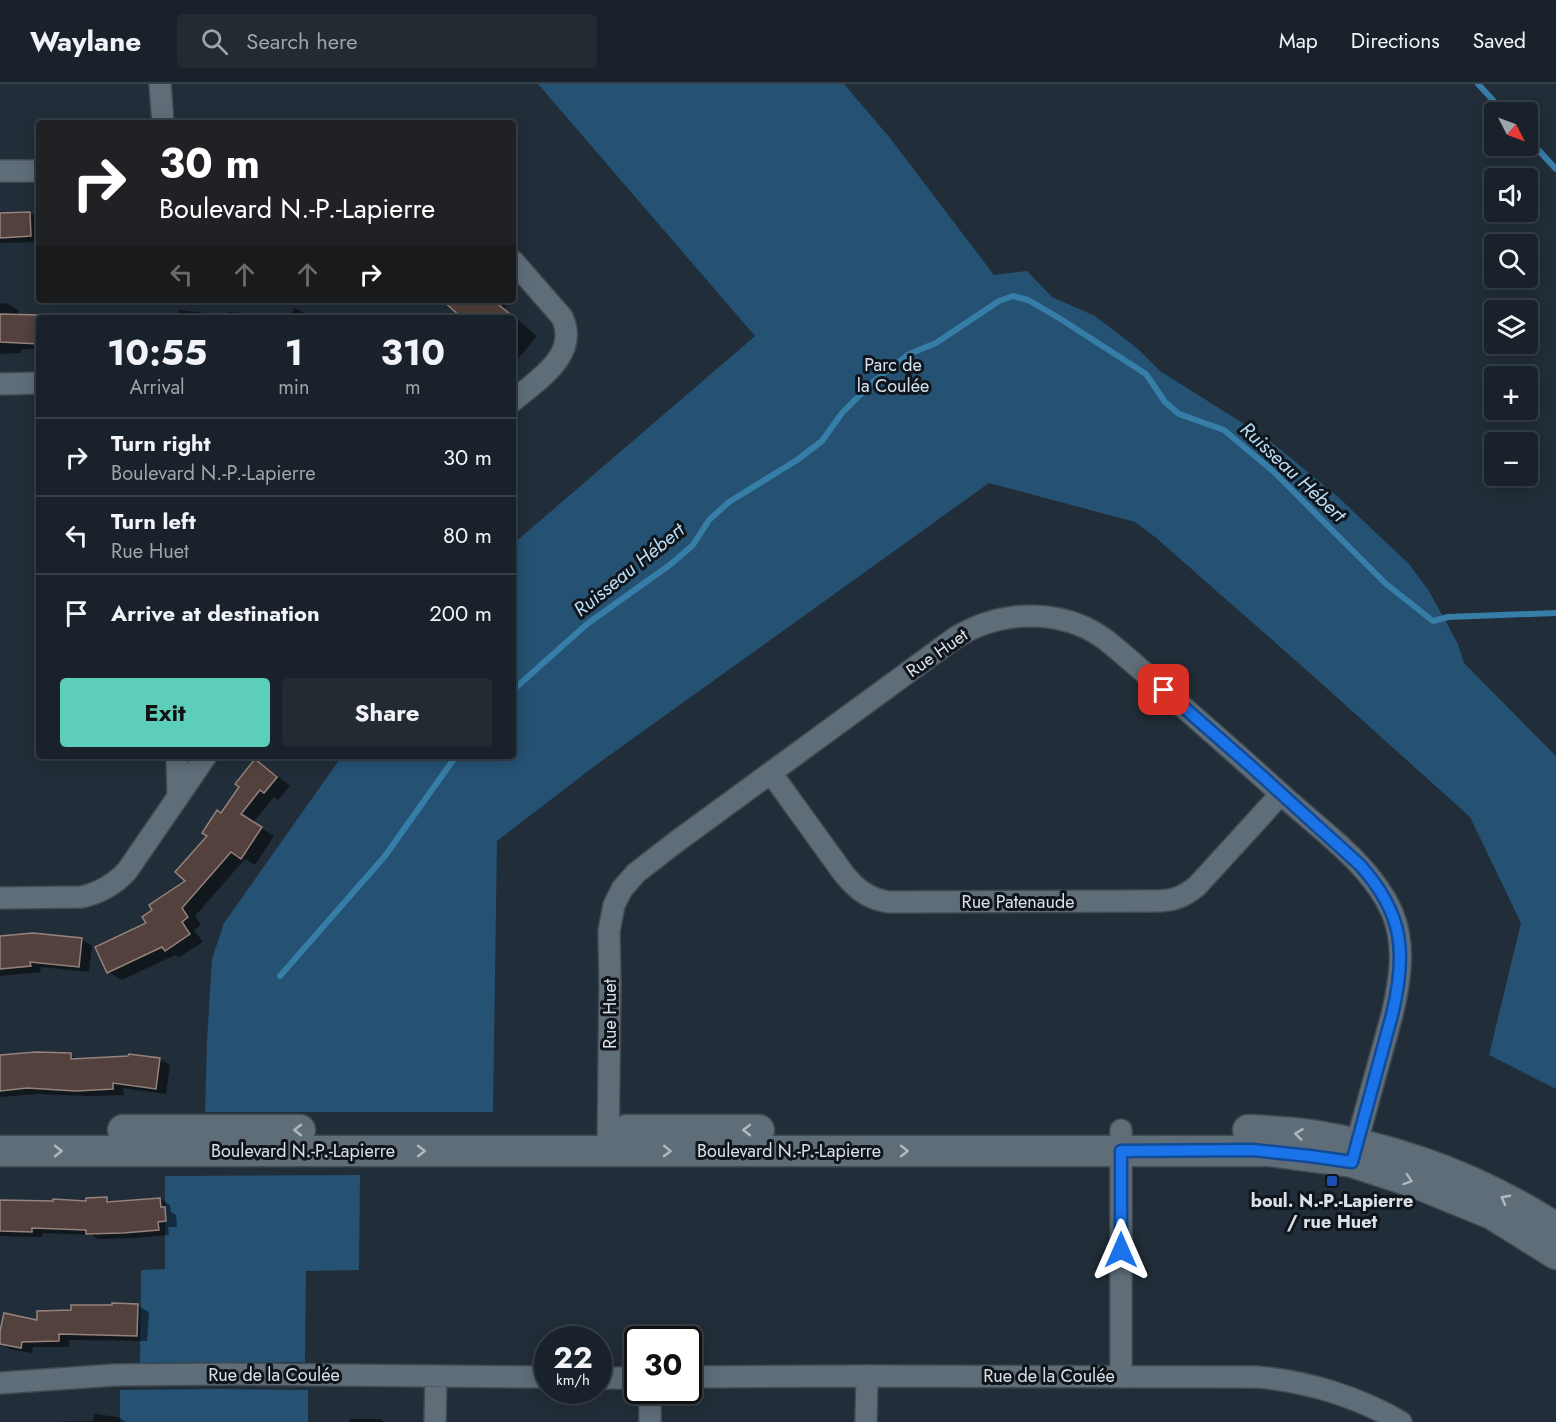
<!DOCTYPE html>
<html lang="en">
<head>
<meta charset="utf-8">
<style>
	body { margin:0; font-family:Jost,sans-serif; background:#222a32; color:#f1f3f6; height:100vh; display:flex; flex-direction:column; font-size:22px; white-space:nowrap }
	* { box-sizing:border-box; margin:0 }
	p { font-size:20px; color:#9fa4a8 }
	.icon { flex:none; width:33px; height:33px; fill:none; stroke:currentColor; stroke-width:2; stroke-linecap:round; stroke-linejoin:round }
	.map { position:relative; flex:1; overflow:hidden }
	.drawer { position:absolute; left:36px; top:231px; width:480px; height:444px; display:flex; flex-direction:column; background:#19222a; border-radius:6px; box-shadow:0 3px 15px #0003,0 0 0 2px #373f47 }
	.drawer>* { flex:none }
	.hud { position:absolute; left:36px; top:36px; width:480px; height:183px; border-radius:6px; box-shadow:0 3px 15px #0003,0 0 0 2px #373f47; background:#202124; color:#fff; overflow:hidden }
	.needle { width:39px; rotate:132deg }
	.fabs { position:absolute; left:1484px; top:18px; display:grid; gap:12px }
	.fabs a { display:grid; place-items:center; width:54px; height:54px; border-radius:6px; background:#19222a; box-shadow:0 3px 15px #0003,0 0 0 2px #373f47; font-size:30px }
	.speed { position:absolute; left:534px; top:1242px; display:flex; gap:12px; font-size:30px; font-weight:700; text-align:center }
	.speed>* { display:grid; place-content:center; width:78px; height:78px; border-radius:50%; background:#19222a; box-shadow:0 3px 15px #0003,0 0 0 2px #373f47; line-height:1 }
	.speed small { font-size:15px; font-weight:400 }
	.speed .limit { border:3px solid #111; border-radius:9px; background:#fff; color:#111 }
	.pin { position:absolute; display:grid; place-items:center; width:51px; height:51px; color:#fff; margin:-26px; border-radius:12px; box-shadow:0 3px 9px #0006 }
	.me { position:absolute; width:66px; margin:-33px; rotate:0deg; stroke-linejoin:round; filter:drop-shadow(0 0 4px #0008) }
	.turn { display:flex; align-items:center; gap:21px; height:126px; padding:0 24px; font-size:27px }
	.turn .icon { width:78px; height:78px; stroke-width:2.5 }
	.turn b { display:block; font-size:42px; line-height:51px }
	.lanes { display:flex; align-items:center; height:57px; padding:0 24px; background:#0003; justify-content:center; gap:30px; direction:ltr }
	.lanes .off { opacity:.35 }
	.eta { display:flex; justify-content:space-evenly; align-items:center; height:102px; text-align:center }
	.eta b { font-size:36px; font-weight:700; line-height:42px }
	.cta { display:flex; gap:12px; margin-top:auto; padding:12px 24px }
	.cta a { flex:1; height:69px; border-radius:6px; background:#5cceba; color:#111; font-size:24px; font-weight:700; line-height:69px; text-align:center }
	.cta a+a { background:#222a32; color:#f1f3f6 }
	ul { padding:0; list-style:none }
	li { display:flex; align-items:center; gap:18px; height:78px; padding:0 24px; border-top:2px solid #373f47 }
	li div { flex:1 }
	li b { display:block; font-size:22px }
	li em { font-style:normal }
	header { display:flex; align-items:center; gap:36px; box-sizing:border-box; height:84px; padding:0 30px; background:#19222a; border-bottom:2px solid #373f47 }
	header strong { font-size:28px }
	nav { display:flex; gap:33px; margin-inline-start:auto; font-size:21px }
	.search { width:420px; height:54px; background:#222a32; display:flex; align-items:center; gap:15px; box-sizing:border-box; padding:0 21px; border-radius:6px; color:#9fa4a8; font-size:22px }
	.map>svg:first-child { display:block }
</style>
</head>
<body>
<header>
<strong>Waylane</strong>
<div class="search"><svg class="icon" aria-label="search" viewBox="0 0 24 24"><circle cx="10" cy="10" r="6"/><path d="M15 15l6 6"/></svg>Search here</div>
<nav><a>Map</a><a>Directions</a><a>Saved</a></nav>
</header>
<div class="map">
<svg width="1556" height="1338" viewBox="0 0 1556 1338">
	<rect width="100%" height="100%" fill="#212d38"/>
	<path fill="#255173" d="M538,0h306l46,54 104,137 33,-4 25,26 43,19 43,33 22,22 105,66 71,58 73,69 20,27 29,53 6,19 92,93v333l-67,-34 32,-132 -51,-106 -158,-142 -157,-138 -20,-15 -146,-39 -393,282 -99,76 -4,271h-288l2,-72 5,-81 12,-36 118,-167h171v-212l242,-208z
		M360,1091l-1,95 -53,1 -1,91 -165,1 1,-93 24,-1v-93z
		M218,1305l90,1v32h-188v-32z"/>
	<path fill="#0007" d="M30,129l9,4v25l-39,1v-21z
		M449,216h56l3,3 -4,5 33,28 -19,23 -5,-3v-38h-49z
		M6,219l12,7 1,6 26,2h-6v31h-18v4l-21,1v-50z
		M295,224l11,6 4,4h-23z
		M179,226l49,6 1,-4 26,3 5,3h-82z
		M126,232l31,2h-61z
		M256,677l21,14 -16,19h4l14,-17 11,9 -12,14 -4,-3 -21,26 21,13 -19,29 -10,-6 -50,57 6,9 -7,5 9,12 -24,15 -4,-2 -53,25 -14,-8 40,-48 40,-43 21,-45z
		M0,854l82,1 10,7 -3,26 -49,-5 1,5 -41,4z
		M70,971l9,5 81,-1 10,6 -4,29 -43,-6 1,7 -36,1 -50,-2 -38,3v-40z
		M106,1115l8,4 46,-4 10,6 1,7 5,3 1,12h-9l1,8 -34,3 -37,1 -6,-4 -49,-2 -1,4 -42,-1v-35l87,1z
		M113,1221l25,1 11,6 -2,29 -78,-1v7h-36l-1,6 -22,-4 -10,-6v-4l39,-17 74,-15z
		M94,1330l24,3 8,5h-78l45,-1z
		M350,1335h30l5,3h-35z"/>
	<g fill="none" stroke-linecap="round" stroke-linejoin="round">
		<path stroke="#367da8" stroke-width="6" d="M1478,0l26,28
			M1527,54l29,31
			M513,606l74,-66 84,-60 22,-19 16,-25 20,-18 68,-42 25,-19 20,-28 31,-31 36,-28 27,-11 63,-42 14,-5 15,4 31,18 87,56 19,28 14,12 45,16 50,42 111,111 48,38 15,-4 108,-4
			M280,892l105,-120 71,-100"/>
	</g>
	<path fill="#52413d" stroke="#96827d" stroke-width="1.5" d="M30,128l1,24 -31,2v-25z
		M442,216h51l22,18h-53z
		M0,230l39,1v29l-39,-2z
		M255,675l22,18 -13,16 -4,-3 -19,24 21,13 -21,32 -10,-7 -49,56 6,9 -6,5 8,12 -25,17 -3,-4 -55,26 -12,-26 51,-24 -4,-6 10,-7 -3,-5 36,-24 -10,-9 32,-36 -5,-3 15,-23 4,3 18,-26 -4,-3z
		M33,849l49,5 -3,29 -49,-5 1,4 -31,3v-33z
		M36,968l35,1v6l57,-3 1,-2 31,4 -4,31 -43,-6v6l-37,2 -49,-3 -27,3v-36z
		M107,1113v5l53,-4 1,9h4l1,14 -8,1 1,8 -36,3 -37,1v-4l-54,-2v4l-32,-1v-31l53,1v-2l33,2v-3z
		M112,1219l26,1 -1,32 -78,-2v7l-37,1 -1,6 -21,-4v-13l4,-18 33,7v-9l34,-1v-5h41z"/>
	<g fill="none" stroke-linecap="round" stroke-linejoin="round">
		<defs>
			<path id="street" d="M160,0l3,39
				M0,87h39
				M513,177l49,56c18,38 -25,63 -49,84
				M0,300l39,-1
				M177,672l1,41
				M771,689l73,101c13,16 25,25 45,28l266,-1c18,0 29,-4 42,-15l84,-92
				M0,814l81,-1c19,-4 33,-12 46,-26l79,-115
				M608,1067l2,-166 -1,-54 5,-26 8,-16 14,-16 40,-31 279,-204c38,-24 86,-29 127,-12 9,4 17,9 24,14 26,21 51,44 76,66 33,29 66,58 99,88 38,35 90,70 111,118 14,33 8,69 0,103l-39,141
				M688,1293l179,-1 390,1c50,4 101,20 144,45
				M1121,1293v-247
				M598,1294h40
				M0,1299l115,-8 108,-1 325,3
				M435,1338l1,-46
				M650,1338v-32
				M866,1338l1,-46"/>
			<path id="secondary" d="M123,1046h177
				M627,1046h132
				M1248,1046c21,1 43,2 64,5 87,14 170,45 244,93
				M0,1067h1269l83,11 64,21 76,31 64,40"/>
		</defs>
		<use href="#street" stroke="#404a53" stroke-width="24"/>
		<use href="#secondary" stroke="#404a53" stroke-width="33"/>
		<use href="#street" stroke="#5f6d79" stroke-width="21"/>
		<use href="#secondary" stroke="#5f6d79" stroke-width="30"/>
	</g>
	<defs><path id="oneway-chevron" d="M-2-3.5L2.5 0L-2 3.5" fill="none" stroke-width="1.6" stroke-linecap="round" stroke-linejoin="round" transform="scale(1.5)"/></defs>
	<g stroke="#aeb8c0">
		<use href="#oneway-chevron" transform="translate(298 1046) rotate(180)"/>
		<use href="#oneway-chevron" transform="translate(747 1046) rotate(-180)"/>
		<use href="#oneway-chevron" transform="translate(1299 1050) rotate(-173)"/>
		<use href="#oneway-chevron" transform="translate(58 1067)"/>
		<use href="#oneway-chevron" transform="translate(421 1067)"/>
		<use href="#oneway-chevron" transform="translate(667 1067) rotate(1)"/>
		<use href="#oneway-chevron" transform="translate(904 1067)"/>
		<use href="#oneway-chevron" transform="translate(1408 1096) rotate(18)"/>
		<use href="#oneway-chevron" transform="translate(1505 1115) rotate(-152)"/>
	</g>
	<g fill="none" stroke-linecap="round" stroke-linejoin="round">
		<defs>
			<path id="route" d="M1121,1166v-99l131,-1 58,6 42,6 40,-147c15,-62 12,-101 -32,-150l-107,-97 -89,-78"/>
		</defs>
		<use href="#route" stroke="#114b97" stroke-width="15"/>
		<use href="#route" stroke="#1a73e8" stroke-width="10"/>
	</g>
	<rect fill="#1a4fb4" stroke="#0f151a" stroke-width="2" x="1326" y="1091" width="12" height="12" rx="3"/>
	<g text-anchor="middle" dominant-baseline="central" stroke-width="6" stroke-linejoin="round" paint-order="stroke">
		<g font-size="18" fill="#d2e1ef" stroke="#0f151a">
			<text x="893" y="281">Parc de<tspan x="893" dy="21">la Coulée</tspan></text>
		</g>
		<g font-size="18" fill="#d9e0e7" stroke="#0f151a">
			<text transform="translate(937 569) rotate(-35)">Rue Huet</text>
			<text x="1018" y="818">Rue Patenaude</text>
			<text transform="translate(610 930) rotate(-90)">Rue Huet</text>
			<text x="303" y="1067">Boulevard N.-P.-Lapierre</text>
			<text x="789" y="1067">Boulevard N.-P.-Lapierre</text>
			<text x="274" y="1291">Rue de la Coulée</text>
			<text x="1049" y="1292">Rue de la Coulée</text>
		</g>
		<g font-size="18" font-weight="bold" fill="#d9e0e7" stroke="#0f151a">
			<text x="1332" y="1117">boul. N.-P.-Lapierre<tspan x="1332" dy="21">/ rue Huet</tspan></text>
		</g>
		<g font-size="20" font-style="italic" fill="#badef7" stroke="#0f151a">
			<text transform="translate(1293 388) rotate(43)">Ruisseau Hébert</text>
			<text transform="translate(629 486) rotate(-39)">Ruisseau Hébert</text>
		</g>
	</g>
</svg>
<div class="fabs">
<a><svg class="needle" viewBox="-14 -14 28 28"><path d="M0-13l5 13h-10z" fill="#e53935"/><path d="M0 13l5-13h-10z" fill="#9fa4a8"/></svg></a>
<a><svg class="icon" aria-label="sound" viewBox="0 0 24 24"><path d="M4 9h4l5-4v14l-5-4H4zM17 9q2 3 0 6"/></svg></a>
<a><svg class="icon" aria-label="search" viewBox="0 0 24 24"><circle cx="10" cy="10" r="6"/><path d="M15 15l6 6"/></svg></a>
<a><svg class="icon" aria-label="layers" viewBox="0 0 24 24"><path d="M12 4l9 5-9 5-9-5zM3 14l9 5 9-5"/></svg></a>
<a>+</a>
<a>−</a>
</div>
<div class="speed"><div>22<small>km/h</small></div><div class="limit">30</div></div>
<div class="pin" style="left:1164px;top:606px;background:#d93025"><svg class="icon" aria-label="arrive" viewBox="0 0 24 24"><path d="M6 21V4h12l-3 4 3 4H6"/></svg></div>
<svg class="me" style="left:1121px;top:1166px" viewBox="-20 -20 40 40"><path d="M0-17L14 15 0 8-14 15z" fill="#1a73e8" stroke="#fff" stroke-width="4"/></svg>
<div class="hud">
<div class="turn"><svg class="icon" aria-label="right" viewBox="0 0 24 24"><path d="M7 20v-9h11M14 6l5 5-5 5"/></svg><div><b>30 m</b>Boulevard N.-P.-Lapierre</div></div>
<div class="lanes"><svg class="icon off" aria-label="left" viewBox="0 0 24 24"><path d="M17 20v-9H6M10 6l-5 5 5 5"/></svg><svg class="icon off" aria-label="ahead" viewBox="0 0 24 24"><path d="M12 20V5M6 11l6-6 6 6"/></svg><svg class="icon off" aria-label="ahead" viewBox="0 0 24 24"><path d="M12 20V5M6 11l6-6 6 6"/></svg><svg class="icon" aria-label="right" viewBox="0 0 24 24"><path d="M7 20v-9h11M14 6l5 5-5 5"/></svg></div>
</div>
<section class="drawer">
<div class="eta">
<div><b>10:55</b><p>Arrival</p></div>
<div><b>1</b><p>min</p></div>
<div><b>310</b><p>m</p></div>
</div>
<ul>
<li><svg class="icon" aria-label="right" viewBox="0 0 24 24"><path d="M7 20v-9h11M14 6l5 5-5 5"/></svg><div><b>Turn right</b><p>Boulevard N.-P.-Lapierre</p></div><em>30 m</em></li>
<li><svg class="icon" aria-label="left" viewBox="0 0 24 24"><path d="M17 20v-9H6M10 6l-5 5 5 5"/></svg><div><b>Turn left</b><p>Rue Huet</p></div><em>80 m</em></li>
<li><svg class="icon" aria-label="arrive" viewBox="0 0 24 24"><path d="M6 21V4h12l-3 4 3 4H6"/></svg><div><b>Arrive at destination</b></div><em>200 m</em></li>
</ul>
<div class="cta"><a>Exit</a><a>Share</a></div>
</section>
</div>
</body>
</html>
